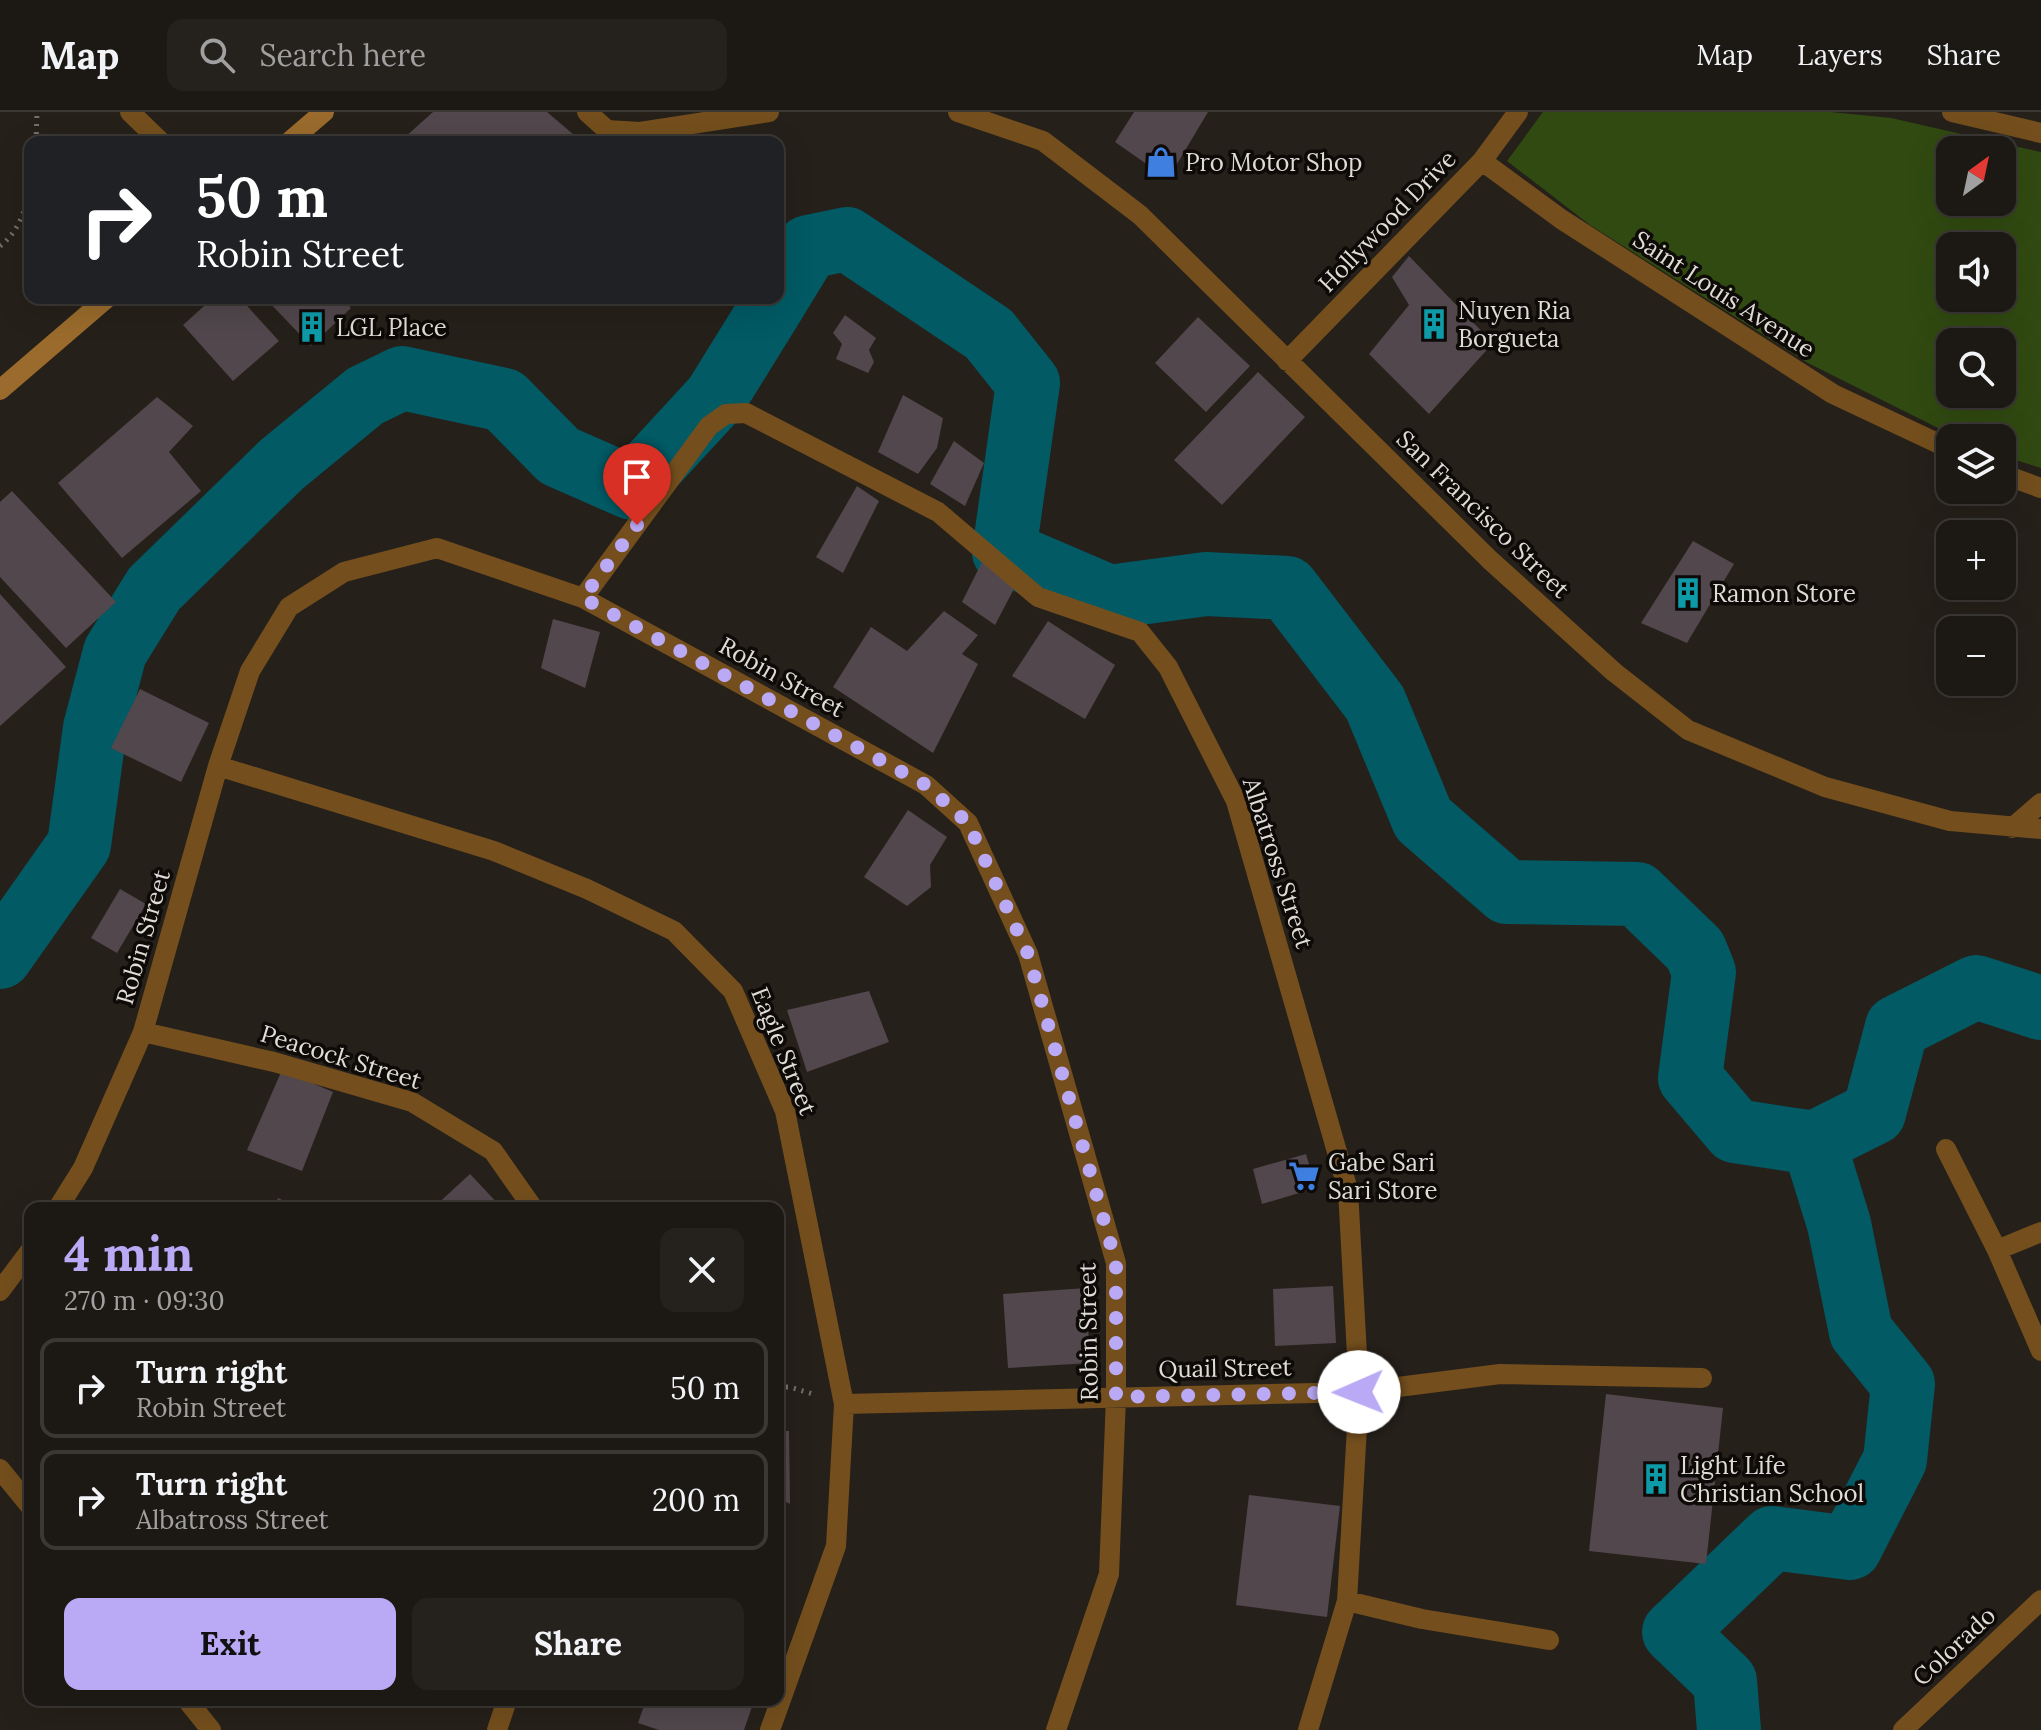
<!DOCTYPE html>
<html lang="en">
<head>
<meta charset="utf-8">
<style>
	body { margin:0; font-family:Lora,serif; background:#25211d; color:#f1f3f6; height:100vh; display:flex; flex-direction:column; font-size:30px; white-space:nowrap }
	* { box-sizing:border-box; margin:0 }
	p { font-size:26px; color:#a0a0a0 }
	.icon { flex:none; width:44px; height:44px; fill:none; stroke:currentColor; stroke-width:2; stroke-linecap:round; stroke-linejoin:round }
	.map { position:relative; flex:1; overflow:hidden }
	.panel { position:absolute; left:24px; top:1090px; width:760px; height:504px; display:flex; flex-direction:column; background:#1c1814; border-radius:16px; box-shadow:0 8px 32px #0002,0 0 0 2px #3a3734 }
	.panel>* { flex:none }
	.banner { position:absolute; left:24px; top:24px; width:760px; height:168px; border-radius:16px; box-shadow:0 8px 32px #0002,0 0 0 2px #3a3734; background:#202124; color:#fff; overflow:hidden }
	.needle { width:52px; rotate:33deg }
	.tools { position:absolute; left:1936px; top:24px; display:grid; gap:16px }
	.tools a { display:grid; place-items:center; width:80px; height:80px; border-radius:16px; background:#1c1814; box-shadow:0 8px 32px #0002,0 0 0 2px #3a3734; font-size:40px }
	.pin { position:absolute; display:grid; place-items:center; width:68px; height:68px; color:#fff; margin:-82px -34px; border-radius:50% 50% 50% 0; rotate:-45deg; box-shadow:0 0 8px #0007 }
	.pin .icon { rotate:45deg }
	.me { position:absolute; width:88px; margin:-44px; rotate:269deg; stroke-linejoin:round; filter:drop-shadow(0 0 6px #0008) }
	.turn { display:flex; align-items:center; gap:28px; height:168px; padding:0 40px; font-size:36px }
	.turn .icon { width:104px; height:104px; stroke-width:2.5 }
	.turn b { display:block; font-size:56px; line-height:68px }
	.round { display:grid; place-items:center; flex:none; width:84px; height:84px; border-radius:16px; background:#25211d }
	.headline { display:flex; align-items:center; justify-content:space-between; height:136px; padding:0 40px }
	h1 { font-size:48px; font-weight:700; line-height:60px; color:#baaaf6 }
	.button { display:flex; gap:16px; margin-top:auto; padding:16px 40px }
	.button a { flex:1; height:92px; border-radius:16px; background:#baaaf6; color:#111; font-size:32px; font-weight:700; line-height:92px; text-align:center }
	.button a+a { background:#25211d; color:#f1f3f6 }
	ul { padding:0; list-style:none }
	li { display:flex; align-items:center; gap:24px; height:100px; margin:0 16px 12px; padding:0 24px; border:4px solid #3a3734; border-radius:16px }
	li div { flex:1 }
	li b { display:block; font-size:30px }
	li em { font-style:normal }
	header { display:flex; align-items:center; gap:48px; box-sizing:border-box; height:112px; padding:0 40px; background:#1c1814; border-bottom:2px solid #3a3734 }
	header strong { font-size:38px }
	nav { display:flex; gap:44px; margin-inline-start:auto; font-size:28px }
	.search { width:560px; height:72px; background:#25211d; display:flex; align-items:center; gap:20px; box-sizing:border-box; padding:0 28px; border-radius:16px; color:#a0a0a0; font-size:30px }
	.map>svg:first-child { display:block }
</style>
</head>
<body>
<header>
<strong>Map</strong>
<div class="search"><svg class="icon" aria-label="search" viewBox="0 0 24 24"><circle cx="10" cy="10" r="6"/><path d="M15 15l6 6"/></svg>Search here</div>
<nav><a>Map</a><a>Layers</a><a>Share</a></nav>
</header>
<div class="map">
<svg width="2041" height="1618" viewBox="0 0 2041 1618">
	<rect width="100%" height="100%" fill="#26201a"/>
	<path fill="#314a11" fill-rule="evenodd" d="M1543,0h287l61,6 150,34v316l-39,-12v-18h-44l-150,-75 -218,-138 -83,-64zM1950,38h52v52h-52zM1950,134h52v52h-52zM1950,230h52v52h-52z"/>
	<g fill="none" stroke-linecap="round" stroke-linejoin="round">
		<path stroke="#015a64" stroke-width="64" d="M778,184l30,-49 39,-8 142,95 39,49 -24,169 105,45 97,-13 81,4 88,115 48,116 84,73 130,2 58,56 9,22 -14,106 45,53 79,12 60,-30 23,-86 79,-40 65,21
			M0,845l79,-112 16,-117 20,-76 39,-63 127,-124 84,-69 37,-18 102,22 55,56 73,32 83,-90 62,-100
			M1729,1618l-4,-49 -51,-49 98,-94 78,10 45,-88 8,-76 -42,-52 -22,-108 -25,-81"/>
	</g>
	<path fill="#51474c" d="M433,0h114l33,28 -172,2 -4,-4z
		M1134,0h74l-40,67 -53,-37z
		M1409,144l84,87 -64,71 -60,-60 40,-49 -17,-28z
		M213,186h27l39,43 -46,40 -50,-56z
		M265,186h77l9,10 -40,38z
		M845,203l31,23 -7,12 5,12 -6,11 -32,-14 6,-15 -9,-11z
		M1198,205l52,49 -44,46 -51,-49z
		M1258,260l47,45 -83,88 -48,-45z
		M903,283l40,23 -6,30 -19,26 -40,-22z
		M157,285l36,29 -24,26 32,39 -79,67 -64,-75z
		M954,329l30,22 -19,43 -35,-22z
		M857,374l22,15 -36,72 -27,-16z
		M12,379l104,111 -50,46 -66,-71v-75z
		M1693,429l41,23 -47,79 -46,-20z
		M985,444l31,29 -21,40 -33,-23z
		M0,482l66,73 -66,59z
		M944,499l34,24 -16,19 16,10 -45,89 -100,-66 38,-60 36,24z
		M553,507l47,13 -15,56 -44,-20z
		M1048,509l67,44 -30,54 -73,-43z
		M140,577l69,34 -28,59 -70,-34z
		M908,698l39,27 -17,28 1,22 -24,19 -43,-29z
		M120,777l26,15 -29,49 -26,-15z
		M869,879l20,51 -82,30 -20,-62z
		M282,958l51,22 -31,79 -55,-21z
		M1306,1042l10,34 -54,16 -9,-35z
		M470,1062l32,34h-69z
		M278,1086l21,10h-25z
		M1333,1174l3,57 -61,3 -2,-57z
		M1086,1176l4,75 -82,5 -5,-74z
		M1606,1282l117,14 -17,156 -117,-13z
		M778,1319h11l1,73 -12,-6z
		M1249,1383l91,11 -13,111 -91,-12z
		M646,1588h106l2,1 -10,29h-85l-21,-7z"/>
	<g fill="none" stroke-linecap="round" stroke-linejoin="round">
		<path stroke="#746f69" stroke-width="5" stroke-dasharray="2 6" stroke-linecap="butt" d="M36,30l1,-30
			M0,134c18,-13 27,-38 30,-59
			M778,1275h12l26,8"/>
		<path stroke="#744f1d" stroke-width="20" d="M130,0l31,30
			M587,0l20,18 33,2 129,-20
			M958,0l85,29 97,74 350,345 124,112 74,58 137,57 125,34 91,8
			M1952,0l89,21
			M1482,49l79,58 272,175 117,55
			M1287,249l195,-200 36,-49
			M2002,362l39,14
			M583,486l126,-172 17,-12 20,-1 192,99 100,85 102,35 28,35 68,134 112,389 11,202 -12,209 -39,129
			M218,654l276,85 93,38 87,42 59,60 52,120 59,293 -8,142 -66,184
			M2012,716l29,-25
			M143,920l131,30 138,40 81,49 40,57
			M1946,1037l51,101 44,101
			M58,1096l25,-40 60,-136 75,-266 32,-95 39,-64 55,-35 93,-24 146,50 343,187 42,38 60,131 88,309v134l-7,177 -53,156
			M1997,1138l44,-18
			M0,1179l30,-40
			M844,1292l515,-12 141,-18 202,4
			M0,1357l30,37
			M1347,1489l75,18 127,21
			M187,1588l24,30
			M497,1618l10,-30
			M1903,1618l138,-130"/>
		<path stroke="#9a6b2c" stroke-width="20" d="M289,30l35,-30
			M0,278l107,-92"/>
	</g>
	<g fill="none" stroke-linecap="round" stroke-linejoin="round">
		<path stroke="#baaaf6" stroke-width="14" stroke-dasharray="0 25.2" d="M637,413l-54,73 343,187 42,38 60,131 88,309v134l243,-5"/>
	</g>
	<defs>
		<symbol id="shop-bare" viewBox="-9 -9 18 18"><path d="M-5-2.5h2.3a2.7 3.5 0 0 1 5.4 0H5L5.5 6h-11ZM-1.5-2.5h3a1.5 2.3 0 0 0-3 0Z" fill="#3f7fe0" stroke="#0d0a08" stroke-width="2.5" paint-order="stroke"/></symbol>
		<symbol id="building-bare" viewBox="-9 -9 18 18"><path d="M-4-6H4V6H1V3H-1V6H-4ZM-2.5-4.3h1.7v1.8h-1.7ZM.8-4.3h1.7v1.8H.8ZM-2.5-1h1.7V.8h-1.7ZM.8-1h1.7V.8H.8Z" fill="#0f9aa8" stroke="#0d0a08" stroke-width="2.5" paint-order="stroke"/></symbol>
		<symbol id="supermarket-bare" viewBox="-9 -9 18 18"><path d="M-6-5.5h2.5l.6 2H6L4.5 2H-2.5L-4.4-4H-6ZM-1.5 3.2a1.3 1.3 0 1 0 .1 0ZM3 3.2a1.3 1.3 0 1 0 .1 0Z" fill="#3f7fe0" stroke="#0d0a08" stroke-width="2.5" paint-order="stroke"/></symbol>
	</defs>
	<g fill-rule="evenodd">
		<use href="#shop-bare" x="1139" y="28" width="44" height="44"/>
		<use href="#building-bare" x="1412" y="190" width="44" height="44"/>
		<use href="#building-bare" x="290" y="193" width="44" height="44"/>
		<use href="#building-bare" x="1666" y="459" width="44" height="44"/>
		<use href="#supermarket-bare" x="1282" y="1042" width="44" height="44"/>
		<use href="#building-bare" x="1634" y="1345" width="44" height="44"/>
	</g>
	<g text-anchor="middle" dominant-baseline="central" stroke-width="7" stroke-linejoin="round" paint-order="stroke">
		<g font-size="24" fill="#dfdbd6" stroke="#0d0a08" text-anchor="start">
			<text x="1185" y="50">Pro Motor Shop</text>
			<text x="1458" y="198">Nuyen Ria<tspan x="1458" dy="28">Borgueta</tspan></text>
			<text x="336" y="215">LGL Place</text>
			<text x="1712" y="481">Ramon Store</text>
			<text x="1328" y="1050">Gabe Sari<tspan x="1328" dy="28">Sari Store</tspan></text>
			<text x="1680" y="1353">Light Life<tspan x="1680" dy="28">Christian School</tspan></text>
		</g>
		<g font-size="24" fill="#dfdbd6" stroke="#0d0a08">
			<text transform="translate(1387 109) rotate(-46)">Hollywood Drive</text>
			<text transform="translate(1724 182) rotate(33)">Saint Louis Avenue</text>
			<text transform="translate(1483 402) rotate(44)">San Francisco Street</text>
			<text transform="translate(782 565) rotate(29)">Robin Street</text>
			<text transform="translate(1278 751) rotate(72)">Albatross Street</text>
			<text transform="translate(143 825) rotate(-74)">Robin Street</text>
			<text transform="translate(784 939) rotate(68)">Eagle Street</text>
			<text transform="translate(341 945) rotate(17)">Peacock Street</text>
			<text transform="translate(1088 1220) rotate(-91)">Robin Street</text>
			<text transform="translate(1225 1256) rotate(-1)">Quail Street</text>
			<text transform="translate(1954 1534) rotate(-43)">Colorado</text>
		</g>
	</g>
</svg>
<div class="tools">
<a><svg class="needle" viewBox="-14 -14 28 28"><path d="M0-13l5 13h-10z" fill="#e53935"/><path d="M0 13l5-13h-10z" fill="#a0a0a0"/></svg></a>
<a><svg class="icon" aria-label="sound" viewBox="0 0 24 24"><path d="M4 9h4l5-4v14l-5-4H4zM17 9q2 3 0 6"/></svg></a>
<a><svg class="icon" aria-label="search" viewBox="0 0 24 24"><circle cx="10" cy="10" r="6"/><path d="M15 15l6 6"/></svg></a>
<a><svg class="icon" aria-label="layers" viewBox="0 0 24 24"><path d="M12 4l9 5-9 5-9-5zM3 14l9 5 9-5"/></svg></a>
<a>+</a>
<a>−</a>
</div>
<div class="pin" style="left:637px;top:413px;background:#d93025"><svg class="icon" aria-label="arrive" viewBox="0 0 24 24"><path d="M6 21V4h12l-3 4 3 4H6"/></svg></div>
<svg class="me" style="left:1359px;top:1280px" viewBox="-20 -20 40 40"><circle r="19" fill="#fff"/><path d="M0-13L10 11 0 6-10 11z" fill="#baaaf6"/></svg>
<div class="banner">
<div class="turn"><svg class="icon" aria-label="right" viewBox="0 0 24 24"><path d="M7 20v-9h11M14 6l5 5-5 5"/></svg><div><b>50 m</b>Robin Street</div></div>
</div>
<section class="panel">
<div class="headline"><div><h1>4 min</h1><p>270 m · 09:30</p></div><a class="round"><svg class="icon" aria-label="close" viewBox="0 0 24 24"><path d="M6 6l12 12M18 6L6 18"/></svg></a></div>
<ul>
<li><svg class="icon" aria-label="right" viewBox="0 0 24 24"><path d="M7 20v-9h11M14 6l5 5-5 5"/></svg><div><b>Turn right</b><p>Robin Street</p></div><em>50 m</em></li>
<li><svg class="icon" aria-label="right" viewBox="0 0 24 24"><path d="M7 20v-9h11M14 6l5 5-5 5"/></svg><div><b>Turn right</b><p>Albatross Street</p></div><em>200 m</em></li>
</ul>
<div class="button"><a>Exit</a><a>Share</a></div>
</section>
</div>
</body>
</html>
